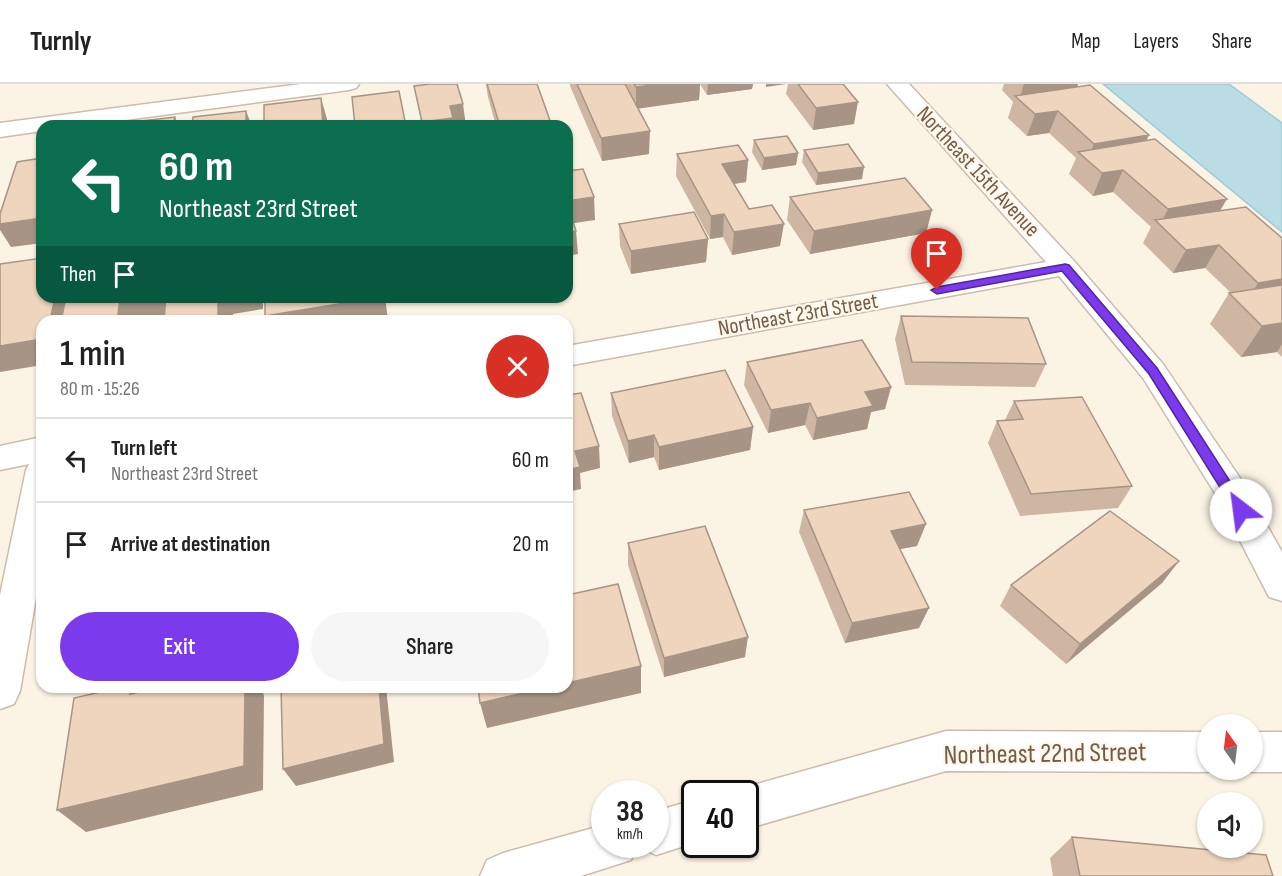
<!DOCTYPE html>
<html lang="en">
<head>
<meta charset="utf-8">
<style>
	body { margin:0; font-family:"Sofia Sans Condensed",sans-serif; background:#f6f6f6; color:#222; height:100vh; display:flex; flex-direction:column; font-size:22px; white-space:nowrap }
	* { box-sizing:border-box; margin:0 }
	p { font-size:20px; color:#767676 }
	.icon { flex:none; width:33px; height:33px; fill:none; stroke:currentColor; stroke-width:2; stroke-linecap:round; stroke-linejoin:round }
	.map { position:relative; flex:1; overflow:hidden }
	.drawer { position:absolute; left:36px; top:231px; width:537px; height:378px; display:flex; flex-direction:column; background:#fff; border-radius:18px; box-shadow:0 2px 4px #0004 }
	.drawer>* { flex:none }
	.top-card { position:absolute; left:36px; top:36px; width:537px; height:183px; border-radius:18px; box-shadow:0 2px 4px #0004; background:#0b6e4f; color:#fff; overflow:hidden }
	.needle { width:39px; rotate:346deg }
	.buttons { position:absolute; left:1197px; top:630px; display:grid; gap:12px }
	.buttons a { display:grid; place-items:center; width:66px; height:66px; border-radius:50%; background:#fff; box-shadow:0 2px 4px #0004; font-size:30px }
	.speed { position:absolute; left:591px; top:696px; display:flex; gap:12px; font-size:30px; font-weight:700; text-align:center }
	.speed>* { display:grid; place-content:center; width:78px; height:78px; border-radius:50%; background:#fff; box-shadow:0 2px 4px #0004; line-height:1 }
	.speed small { font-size:15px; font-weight:400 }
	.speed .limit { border:3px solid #111; border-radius:9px; background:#fff; color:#111 }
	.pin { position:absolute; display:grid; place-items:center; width:51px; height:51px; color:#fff; margin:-62px -26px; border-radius:50% 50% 50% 0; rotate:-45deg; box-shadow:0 0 6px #0007 }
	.pin .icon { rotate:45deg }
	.me { position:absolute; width:66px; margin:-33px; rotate:330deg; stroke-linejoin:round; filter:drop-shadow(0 0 4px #0008) }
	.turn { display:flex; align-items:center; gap:21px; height:126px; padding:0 24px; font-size:27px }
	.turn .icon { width:78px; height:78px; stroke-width:2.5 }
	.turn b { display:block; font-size:42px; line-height:51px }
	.then { display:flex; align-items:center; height:57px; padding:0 24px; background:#0003; gap:12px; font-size:22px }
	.round { display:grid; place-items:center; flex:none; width:63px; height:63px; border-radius:32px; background:#f6f6f6 }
	.overview { display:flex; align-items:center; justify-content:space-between; height:102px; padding:0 24px }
	h1 { font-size:36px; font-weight:600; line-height:45px }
	.action { display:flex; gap:12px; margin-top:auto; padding:12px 24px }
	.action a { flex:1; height:69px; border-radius:36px; background:#7c3aed; color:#fff; font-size:24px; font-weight:600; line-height:69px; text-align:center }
	.action a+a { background:#f6f6f6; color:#222 }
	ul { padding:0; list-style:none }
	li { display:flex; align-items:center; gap:18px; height:84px; padding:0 24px; border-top:2px solid #e0e0e0 }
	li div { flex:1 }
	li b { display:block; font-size:22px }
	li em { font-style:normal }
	header { display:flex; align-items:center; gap:36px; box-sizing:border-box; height:84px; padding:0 30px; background:#fff; border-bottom:2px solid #e0e0e0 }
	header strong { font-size:28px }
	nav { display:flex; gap:33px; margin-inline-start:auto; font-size:21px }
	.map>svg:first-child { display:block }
</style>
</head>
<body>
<header>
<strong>Turnly</strong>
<nav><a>Map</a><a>Layers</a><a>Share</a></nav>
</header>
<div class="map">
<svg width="1282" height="792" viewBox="0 0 1282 792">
	<rect width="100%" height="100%" fill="#fbf4e5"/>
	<path fill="#badce4" stroke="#a1cad5" stroke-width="1.5" d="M1103,0h126l53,39v109z"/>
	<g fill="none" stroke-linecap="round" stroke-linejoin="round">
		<defs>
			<path id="minor" d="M301,0h58l-3,4 -7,2 -268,36h-39v5l-42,6v-14z
				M887,0h22l165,177 89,103 79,117 40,71v49l-13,-4 -51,-99 -75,-120 -84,-102 -492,90v-20l479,-84z
				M42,353v126l-22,128 -6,13 -14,5v-114l26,-125 3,-6 -29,6v-24z
				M946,647l262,1v38h6l-6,2 -262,-1 -200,58v-35h-15l15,-7z
				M1252,648h30v40h-30l-6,-2h6z
				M694,716v43l-38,12 -15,-7 -2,-4h17v-33z
				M604,741v19h33l-6,16 -50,16h-101l7,-16 16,-7z"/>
		</defs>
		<use href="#minor" stroke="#ccbcac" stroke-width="3"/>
		<use href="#minor" fill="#fff" fill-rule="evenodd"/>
	</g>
	<path fill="#ceb6a3" d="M486,0h51l15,42h-56l-8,-29z
		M570,0h130l-1,16 -61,8 11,46 -47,7 -32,-75z
		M700,0h53l-1,5 -45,6z
		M788,0h55l11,40 -41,6 -27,-36z
		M1004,0h74l-1,3 70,54 73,70 62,27v119l-5,-5 -36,5 -31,-33 19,-31h2l-26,-25 -32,5 -30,-30 8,-16 -38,-35 -20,4 -24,-22 7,-16 -27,-25 -22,3 -19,-18 5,-16 -11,-12z
		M414,2l52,40h-44z
		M754,56l44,13 -2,12 -34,5 -10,-18z
		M804,66l58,29 -46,6 -14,-23z
		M677,70l71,6 -2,22 -12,2 15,25 31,37 -48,9 -9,-18 -13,2 -34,-63z
		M790,113l142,13 -6,23 -116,21 -23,-34z
		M619,140l89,15 -2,23 -75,12 -11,-28z
		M901,232l145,48 -11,23 -130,-2 -10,-46z
		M747,278l144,25 -6,22 -14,3 -4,17 -54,11 -8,-15 -37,8 -24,-48z
		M611,309l142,34 -3,23 -91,20 -5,-13 -25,6 -17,-47z
		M1014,317l118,85 -14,22 -98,8 -32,-73 9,-22 8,-1z
		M804,426l113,36 -17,3 19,79 -74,15 -46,-111z
		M628,459l117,114 -81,20 -36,-112z
		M1179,477l-17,22 -96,81 -66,-58 11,-21z
		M1072,753l201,39h-220l-3,-18z"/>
	<path fill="#a79485" d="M659,0h41l-1,16 -63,9v-22z
		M708,0h45l-1,5 -45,6z
		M766,0h20l-20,3z
		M1024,0h54l-6,16h-53z
		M321,14l6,21v7h-4z
		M858,18l-4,22 -41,6 3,-22z
		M463,20l3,22h-43l-1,-4 28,-16z
		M246,27l6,15h-6z
		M1058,27l-9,22 -22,3 8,-22z
		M175,33l3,9h-5z
		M650,47l-1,23 -47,7 -1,-23z
		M1149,51l-10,22 -52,3 7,-16z
		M798,69l-2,12 -34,5 2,-12z
		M748,76l-2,22 -26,4 2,-22z
		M864,83l-2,12 -46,6 2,-12z
		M1123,86l-10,22 -20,4 9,-23z
		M594,113l1,23 -27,4 -1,-23z
		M1227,115l-13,22 -54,4 8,-16z
		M932,126l-6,23 -116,21 4,-23z
		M724,130l-1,23 -13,2 1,-23z
		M42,134v25l-31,4 -11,-17v-6z
		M784,140l-4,22 -48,9 2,-23z
		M576,147l2,23 -11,2v-23z
		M708,155l-2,23 -75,12v-23z
		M1219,161l-14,23 -32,5 13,-23z
		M1282,195v20l-38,7 14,-23z
		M55,213h19l-5,24h-19z
		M136,213h33l-3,24h-49l3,-22z
		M218,213h45v12l-30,5 -1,7h-30z
		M381,213h4l3,23 -7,1h-114l-2,-5z
		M1282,239v21l-5,8 -36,5 21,-31z
		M42,255v26l-42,7v-26z
		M891,303l-6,22 -14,3 -4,17 -54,11 4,-22 48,-26z
		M810,319l-5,22 -37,8 3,-23z
		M753,343l-3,23 -91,20v-23z
		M654,351v22l-25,6 -1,-22z
		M599,362l1,22 -20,5 1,16 -14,3v-22l8,-19z
		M926,440l-9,22 -33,6 7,-21z
		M1179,477l-17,22 -96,81 14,-20z
		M929,524l-10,20 -74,15 7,-20z
		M748,553l-3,20 -81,20v-19z
		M641,582v27l-154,35 -7,-25 69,-16h18v-4z
		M130,603h2l22,24 -24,-17z
		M245,603h13l6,8 -1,95 -177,42 -29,-22z
		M379,603h7l8,75 -98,24 -13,-17z"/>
	<path fill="#efd4be" stroke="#a79485" stroke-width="1.5" d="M430,0h27l6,20 -13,2 3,12 -31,4 -8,-36z
		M487,0h50l15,42h-52z
		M577,0h48l25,47 -49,7z
		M634,0h25l-23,3z
		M798,0h45l15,18 -42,6z
		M1090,1l59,50 -55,9 -36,-33 -23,3 -20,-18z
		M399,7l7,35h-51l-3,-29z
		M321,14l2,28h-59v-21z
		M246,27v15h-54l1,-9z
		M175,33l-2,9h-41l1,-4z
		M787,52l11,17 -34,5 -10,-18z
		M1155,55l72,60 -59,10 -45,-39 -21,3 -24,-21z
		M848,60l16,23 -46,6 -14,-23z
		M738,61l10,15 -26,4 27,45 23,-4 12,19 -50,8 -10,-18 -13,2 -34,-62z
		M42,74v60l-42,6v-10l17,-52z
		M583,85l11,28 -27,4v-30z
		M905,94l27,32 -118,21 -24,-34z
		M567,119l9,28 -9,2z
		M1246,123l36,31v41l-24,4 -39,-38 -33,5 -31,-30z
		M694,128l14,27 -77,12 -12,-27z
		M42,174v39h13l-5,24h-8v18l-42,7v-82z
		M1282,201v38l-20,3 -33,-33z
		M66,213h70l-16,2 -3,22h-56z
		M166,213h52v21l-16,3h-38z
		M265,213h116l-116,19z
		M901,232l127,2 18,46 -134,-2z
		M862,256l29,47 -26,5 8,14 -56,12 -7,-15 -39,7 -24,-48z
		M725,286l28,57 -94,20 -5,-12 -26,6 -17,-48z
		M581,309l18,53 -24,5 5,16 -13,3v-75z
		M1082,313l50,89 -101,8 -34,-73 26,-2 -9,-18z
		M909,408l17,32 -35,7 38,77 -77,15 -48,-113z
		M1110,427l69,50 -99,83 -69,-59z
		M705,442l43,111 -84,21 -36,-115z
		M618,500l23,82 -74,17v-88z
		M122,603h8v7l31,-7h84l-1,79 -187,44 17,-112z
		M281,603h98l5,57 -101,25z
		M478,603h71l-69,16z
		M1072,753l194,18 7,21h-193z"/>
	<path fill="#7c3aed" stroke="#51269a" stroke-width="1.5" d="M1065,180l4,1 88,103 89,138 2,4 -2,3h-10l-87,-139 -87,-103 -125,23 -6,-4 6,-3z"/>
	<g text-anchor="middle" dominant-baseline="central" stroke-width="4.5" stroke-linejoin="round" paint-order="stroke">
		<g font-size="22" fill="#735c4b" stroke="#fef8eb">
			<text transform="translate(978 88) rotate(47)">Northeast 15th Avenue</text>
			<text transform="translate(798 231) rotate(-10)">Northeast 23rd Street</text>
		</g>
		<g font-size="27" fill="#735c4b" stroke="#fef8eb">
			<text transform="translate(1045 670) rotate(-1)">Northeast 22nd Street</text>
		</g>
	</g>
</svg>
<div class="buttons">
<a><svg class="needle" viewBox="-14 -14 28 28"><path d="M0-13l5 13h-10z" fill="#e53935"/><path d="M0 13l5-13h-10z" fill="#767676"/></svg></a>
<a><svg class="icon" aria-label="sound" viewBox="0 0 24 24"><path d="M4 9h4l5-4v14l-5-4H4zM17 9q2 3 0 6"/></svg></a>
</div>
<div class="speed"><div>38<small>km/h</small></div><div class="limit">40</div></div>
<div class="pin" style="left:937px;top:206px;background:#d93025"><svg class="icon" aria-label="arrive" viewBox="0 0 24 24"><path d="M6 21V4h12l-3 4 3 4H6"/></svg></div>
<svg class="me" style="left:1241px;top:426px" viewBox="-20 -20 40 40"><circle r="19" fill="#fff"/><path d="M0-13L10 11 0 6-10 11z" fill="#7c3aed"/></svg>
<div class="top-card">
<div class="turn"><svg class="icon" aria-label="left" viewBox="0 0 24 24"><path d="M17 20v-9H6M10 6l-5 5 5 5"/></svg><div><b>60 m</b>Northeast 23rd Street</div></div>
<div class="then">Then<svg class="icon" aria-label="arrive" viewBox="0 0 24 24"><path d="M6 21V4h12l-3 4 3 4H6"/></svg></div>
</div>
<section class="drawer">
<div class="overview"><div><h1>1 min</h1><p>80 m · 15:26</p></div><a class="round" style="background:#d93025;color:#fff"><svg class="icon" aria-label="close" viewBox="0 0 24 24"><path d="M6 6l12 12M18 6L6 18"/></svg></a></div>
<ul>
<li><svg class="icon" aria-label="left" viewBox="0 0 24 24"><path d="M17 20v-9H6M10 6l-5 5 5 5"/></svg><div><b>Turn left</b><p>Northeast 23rd Street</p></div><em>60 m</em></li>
<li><svg class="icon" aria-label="arrive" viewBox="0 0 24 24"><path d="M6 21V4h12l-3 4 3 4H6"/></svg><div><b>Arrive at destination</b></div><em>20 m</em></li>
</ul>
<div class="action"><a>Exit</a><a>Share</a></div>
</section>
</div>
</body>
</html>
